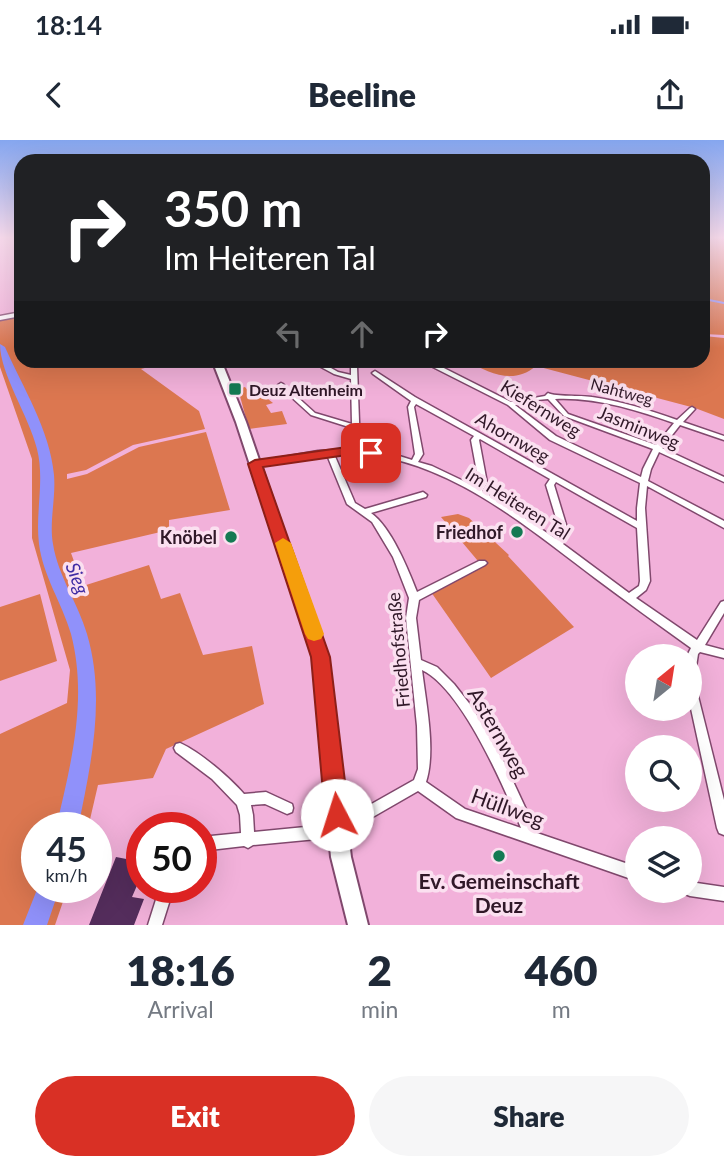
<!DOCTYPE html>
<html lang="en">
<head>
<meta charset="utf-8">
<style>
	body { margin:0; font-family:Lato,sans-serif; background:#f6f6f7; color:#1f2937; height:100vh; display:flex; flex-direction:column; font-size:26px; white-space:nowrap }
	* { box-sizing:border-box; margin:0 }
	p { font-size:23px; color:#747a83 }
	.icon { flex:none; width:38px; height:38px; fill:none; stroke:currentColor; stroke-width:2; stroke-linecap:round; stroke-linejoin:round }
	.map { position:relative; height:785px; overflow:hidden }
	.panel { display:flex; flex-direction:column; background:#fff; flex:1 }
	.panel>* { flex:none }
	.banner { position:absolute; left:14px; top:14px; width:696px; height:214px; border-radius:21px; box-shadow:0 7px 28px #0002; background:#202124; color:#fff; overflow:hidden }
	.needle { width:46px; rotate:30deg }
	.controls { position:absolute; left:625px; top:504px; display:grid; gap:14px }
	.controls a { display:grid; place-items:center; width:77px; height:77px; border-radius:50%; background:#fff; box-shadow:0 7px 28px #0002; font-size:35px }
	.speed { position:absolute; left:21px; top:672px; display:flex; gap:14px; font-size:35px; font-weight:700; text-align:center }
	.speed>* { display:grid; place-content:center; width:91px; height:91px; border-radius:50%; background:#fff; box-shadow:0 7px 28px #0002; line-height:1 }
	.speed small { font-size:18px; font-weight:400 }
	.speed .limit { border:10px solid #d22; background:#fff; color:#111 }
	.pin { position:absolute; display:grid; place-items:center; width:60px; height:60px; color:#fff; margin:-30px; border-radius:14px; box-shadow:0 4px 10px #0006 }
	.me { position:absolute; width:77px; margin:-38px; rotate:355deg; stroke-linejoin:round; filter:drop-shadow(0 0 5px #0008) }
	.turn { display:flex; align-items:center; gap:24px; height:147px; padding:0 35px; font-size:32px }
	.turn .icon { width:91px; height:91px; stroke-width:2.5 }
	.turn b { display:block; font-size:49px; line-height:60px }
	.lanes { display:flex; align-items:center; height:66px; padding:0 35px; background:#0003; justify-content:center; gap:35px; direction:ltr }
	.lanes .off { opacity:.35 }
	.eta { display:flex; justify-content:space-evenly; align-items:center; height:119px; text-align:center }
	.eta b { font-size:42px; font-weight:800; line-height:49px }
	.action { display:flex; gap:14px; margin-top:auto; padding:14px 35px }
	.action a { flex:1; height:80px; border-radius:42px; background:#d93025; color:#fff; font-size:28px; font-weight:800; line-height:80px; text-align:center }
	.action a+a { background:#f6f6f7; color:#1f2937 }
	.status { display:flex; justify-content:space-between; align-items:center; height:49px; padding:0 35px; background:#fff; direction:ltr }
	.status svg { height:19px; fill:currentColor }
	header { display:flex; justify-content:space-between; align-items:center; height:91px; padding:0 35px; background:#fff; font-size:32px; font-weight:800 }
	.map>svg:first-child { display:block }
</style>
</head>
<body>
<div class="status"><b>18:14</b><svg viewBox="0 0 49 12"><path d="M0 12V9h3v3zM5 12V6h3v6zM10 12V3h3v9zM15 12V0h3v12zM26 1h20v11H26zM47 4h2v5h-2z"/></svg></div>
<header><svg class="icon" aria-label="back" viewBox="0 0 24 24"><path d="M15 5l-7 7 7 7"/></svg>Beeline<svg class="icon" aria-label="share" viewBox="0 0 24 24"><path d="M12 15V3M7 8l5-5 5 5M5 13v7h14v-7"/></svg></header>
<div class="map">
<svg width="724" height="785" viewBox="0 0 724 785">
	<rect width="100%" height="100%" fill="#f2b1da"/>
	<path fill="#dc7750" d="M704,98h20v97l-20,-1z
		M21,175v45l150,1 -30,8 58,42 6,18 -72,16 -47,25 -19,4v5l20,-5 52,-27 67,-15 24,78 -61,10v10l-98,23 12,33 66,-21 12,34 19,-6 23,62 49,-9 12,58 -98,45 -13,29 -55,7 -10,43h-51v59h31l-13,38h-55v-191l67,-31 3,-33 -38,-132v-79l-32,-92v-48z
		M704,196l20,2v81l-29,-11 -159,-42c-24,20 -46,6 -71,-5l239,-1z
		M245,247l5,6 13,2 10,8 -7,2 5,8 11,-2 5,13 -38,5 -11,-40z
		M458,374l11,4 40,37 -1,1 66,71 -83,51 -60,-86 52,-25 -42,-50z
		M40,454l17,67 -57,20v-74z"/>
	<g fill="none" stroke-linecap="round" stroke-linejoin="round">
		<path stroke="#9091fa" stroke-width="2" d="M704,159l20,4"/>
		<path fill="#9091fa" fill-rule="evenodd" d="M0,204l5,3c18,41 45,83 49,128 2,23 -5,47 -1,69 5,32 25,59 34,90 19,64 4,130 -9,194h-22c15,-64 32,-129 15,-194 -9,-31 -28,-58 -32,-90 -4,-32 6,-63 -2,-95 -8,-33 -37,-75 -37,-105z
			M38,747h22l-13,38h-24z"/>
	</g>
	<path fill="#542d5c" d="M116,717l26,5v12l-10,23 12,2 -10,26h-45z"/>
	<g fill="none" stroke-linecap="round" stroke-linejoin="round">
		<defs>
			<path id="minor" d="M21,172v4l-21,4v-4z
				M308,220h9l21,12 13,3v-9l-5,-6h7l4,6 3,83 33,5 19,6 3,-6 -7,-47 3,-6 -38,-27 -1,-1 3,-2 40,26 222,124v-13l3,-25 -90,-43 -42,-35 -89,-45h9l83,42 34,-6 3,-3c8,4 32,2 44,4 29,4 57,13 85,23l13,-12 2,-1 3,2 -12,13 41,14v4l-44,-15 -18,23 62,29v5l-65,-30 -8,17 -3,12 76,40v7l-77,-42 -2,22 5,73 -4,9 -10,8 61,42 24,-38 3,-1v12l-19,32 19,5v8l-24,-6 -2,2 -4,26 30,120v35l-5,-2 -2,-5 -27,-124v-48h-3l4,-8c-32,-23 -64,-46 -96,-70 -74,-56 -162,-131 -261,-124l21,49 10,6 58,-17 4,3 -1,2 -55,16c20,14 37,56 46,79l62,-31h6l2,2 -2,2 -66,35 -3,18 5,42 16,7 17,17 18,23 32,55 33,71 100,34v14l-181,-63 -38,-27 -80,46 -85,8 -5,3 -4,-2 -43,5v-14l40,-4 -1,-18 -3,-10 -25,-26 -36,-27 -2,-4 2,-4 4,-1c20,9 49,34 64,51l22,-2 26,12 1,4 -1,4 -5,2 -22,-10 -14,1 2,10 1,17 82,-8 78,-44 4,-11 -1,-43 -11,-108 3,-20 -16,-41 -21,-35 -25,-18 -20,-49 -72,11 -4,-2 4,-2 63,-11 34,-2v-21l-41,-13 -33,-30 3,-2 2,1 32,29 37,11 -1,-45 -17,-5zM548,259l16,17 89,33 -10,20 -2,8 -85,-41 -41,-31 22,-5zM555,259c41,-2 81,11 119,24l-18,22 -88,-31zM416,264l58,32 -3,4 8,43 -3,4 -44,-21 -14,-4 5,-8 -9,-47zM480,299l70,40 -4,6 14,46 -4,8 -52,-35 -22,-13 5,-8 -8,-43zM556,342l81,46 3,53 -1,5 -10,7 -66,-49 5,-13 -14,-46zM422,530c40,19 82,117 99,158l-56,-19 -39,-27c10,-31 0,-79 -4,-112z
				M690,742l34,5v14l-34,-5 -5,-2 -1,-3h6z
				M160,747h14l-12,38h-14z"/>
			<path id="secondary" d="M212,220h9l25,62 81,235 24,200 17,68h-20l-17,-68 -18,-200 -77,-235z"/>
		</defs>
		<use href="#minor" stroke="#80486d" stroke-width="3"/>
		<use href="#secondary" stroke="#80486d" stroke-width="4"/>
		<use href="#minor" fill="#fff" fill-rule="evenodd"/>
		<use href="#secondary" fill="#fff" fill-rule="evenodd"/>
	</g>
	<linearGradient id="sky" x2="0" y2="1"><stop stop-color="#85a6ef"/><stop offset="0.47" stop-color="#f9dcee"/><stop offset="1" stop-color="#f9dcee" stop-opacity="0"/></linearGradient>
	<rect width="724" height="208" fill="url(#sky)"/>
	<path fill="#d93025" stroke="#8d1f18" stroke-width="2" d="M347,307l24,2 7,4 -7,4 -24,-2 -84,12 67,190 19,158 -4,9 -8,3 -8,-3 -4,-9 -14,-158 -63,-193 7,-4z"/>
	<path fill="#f59e0b" d="M283,398l8,5 33,91 -3,5 -7,2 -6,-2 -3,-5 -30,-91z"/>
	<g fill="#147a53" stroke="#fbe0f0" stroke-width="2.5">
		<rect x="228" y="242" width="14" height="14" rx="3.5"/>
		<circle cx="517" cy="392" r="7"/>
		<circle cx="231" cy="397" r="7"/>
		<circle cx="499" cy="716" r="7"/>
	</g>
	<g text-anchor="middle" dominant-baseline="central" stroke-width="7" stroke-linejoin="round" paint-order="stroke">
		<g font-size="16" font-weight="bold" fill="#301828" stroke="#fbe0f0" text-anchor="start">
			<text x="249" y="249">Deuz Altenheim</text>
		</g>
		<g font-size="16" fill="#301828" stroke="#fbe0f0">
			<text transform="translate(622 251) rotate(15)">Nahtweg</text>
		</g>
		<g font-size="18" fill="#301828" stroke="#fbe0f0">
			<text transform="translate(541 268) rotate(32)">Kiefernweg</text>
			<text transform="translate(639 287) rotate(22)">Jasminweg</text>
			<text transform="translate(513 297) rotate(30)">Ahornweg</text>
			<text transform="translate(518 363) rotate(32)">Im Heiteren Tal</text>
			<text transform="translate(398 510) rotate(-95)">Friedhofstraße</text>
		</g>
		<g font-size="18" font-weight="bold" fill="#301828" stroke="#fbe0f0" text-anchor="end">
			<text x="503" y="392">Friedhof</text>
			<text x="217" y="397">Knöbel</text>
		</g>
		<g font-size="19" font-style="italic" fill="#3f2ca4" stroke="#fbe0f0">
			<text transform="translate(78 438) rotate(69)">Sieg</text>
		</g>
		<g font-size="21" fill="#301828" stroke="#fbe0f0">
			<text transform="translate(499 592) rotate(60)">Asternweg</text>
			<text transform="translate(508 667) rotate(20)">Hüllweg</text>
		</g>
		<g font-size="21" font-weight="bold" fill="#301828" stroke="#fbe0f0">
			<text x="499" y="740">Ev. Gemeinschaft<tspan x="499" dy="24">Deuz</tspan></text>
		</g>
	</g>
</svg>
<div class="controls">
<a><svg class="needle" viewBox="-14 -14 28 28"><path d="M0-13l5 13h-10z" fill="#e53935"/><path d="M0 13l5-13h-10z" fill="#747a83"/></svg></a>
<a><svg class="icon" aria-label="search" viewBox="0 0 24 24"><circle cx="10" cy="10" r="6"/><path d="M15 15l6 6"/></svg></a>
<a><svg class="icon" aria-label="layers" viewBox="0 0 24 24"><path d="M12 4l9 5-9 5-9-5zM3 14l9 5 9-5"/></svg></a>
</div>
<div class="speed"><div>45<small>km/h</small></div><div class="limit">50</div></div>
<div class="pin" style="left:371px;top:313px;background:#d93025"><svg class="icon" aria-label="arrive" viewBox="0 0 24 24"><path d="M6 21V4h12l-3 4 3 4H6"/></svg></div>
<svg class="me" style="left:337px;top:675px" viewBox="-20 -20 40 40"><circle r="19" fill="#fff"/><path d="M0-13L10 11 0 6-10 11z" fill="#d93025"/></svg>
<div class="banner">
<div class="turn"><svg class="icon" aria-label="right" viewBox="0 0 24 24"><path d="M7 20v-9h11M14 6l5 5-5 5"/></svg><div><b>350 m</b>Im Heiteren Tal</div></div>
<div class="lanes"><svg class="icon off" aria-label="left" viewBox="0 0 24 24"><path d="M17 20v-9H6M10 6l-5 5 5 5"/></svg><svg class="icon off" aria-label="ahead" viewBox="0 0 24 24"><path d="M12 20V5M6 11l6-6 6 6"/></svg><svg class="icon" aria-label="right" viewBox="0 0 24 24"><path d="M7 20v-9h11M14 6l5 5-5 5"/></svg></div>
</div>
</div>
<section class="panel">
<div class="eta">
<div><b>18:16</b><p>Arrival</p></div>
<div><b>2</b><p>min</p></div>
<div><b>460</b><p>m</p></div>
</div>
<div class="action"><a>Exit</a><a>Share</a></div>
</section>
</body>
</html>
